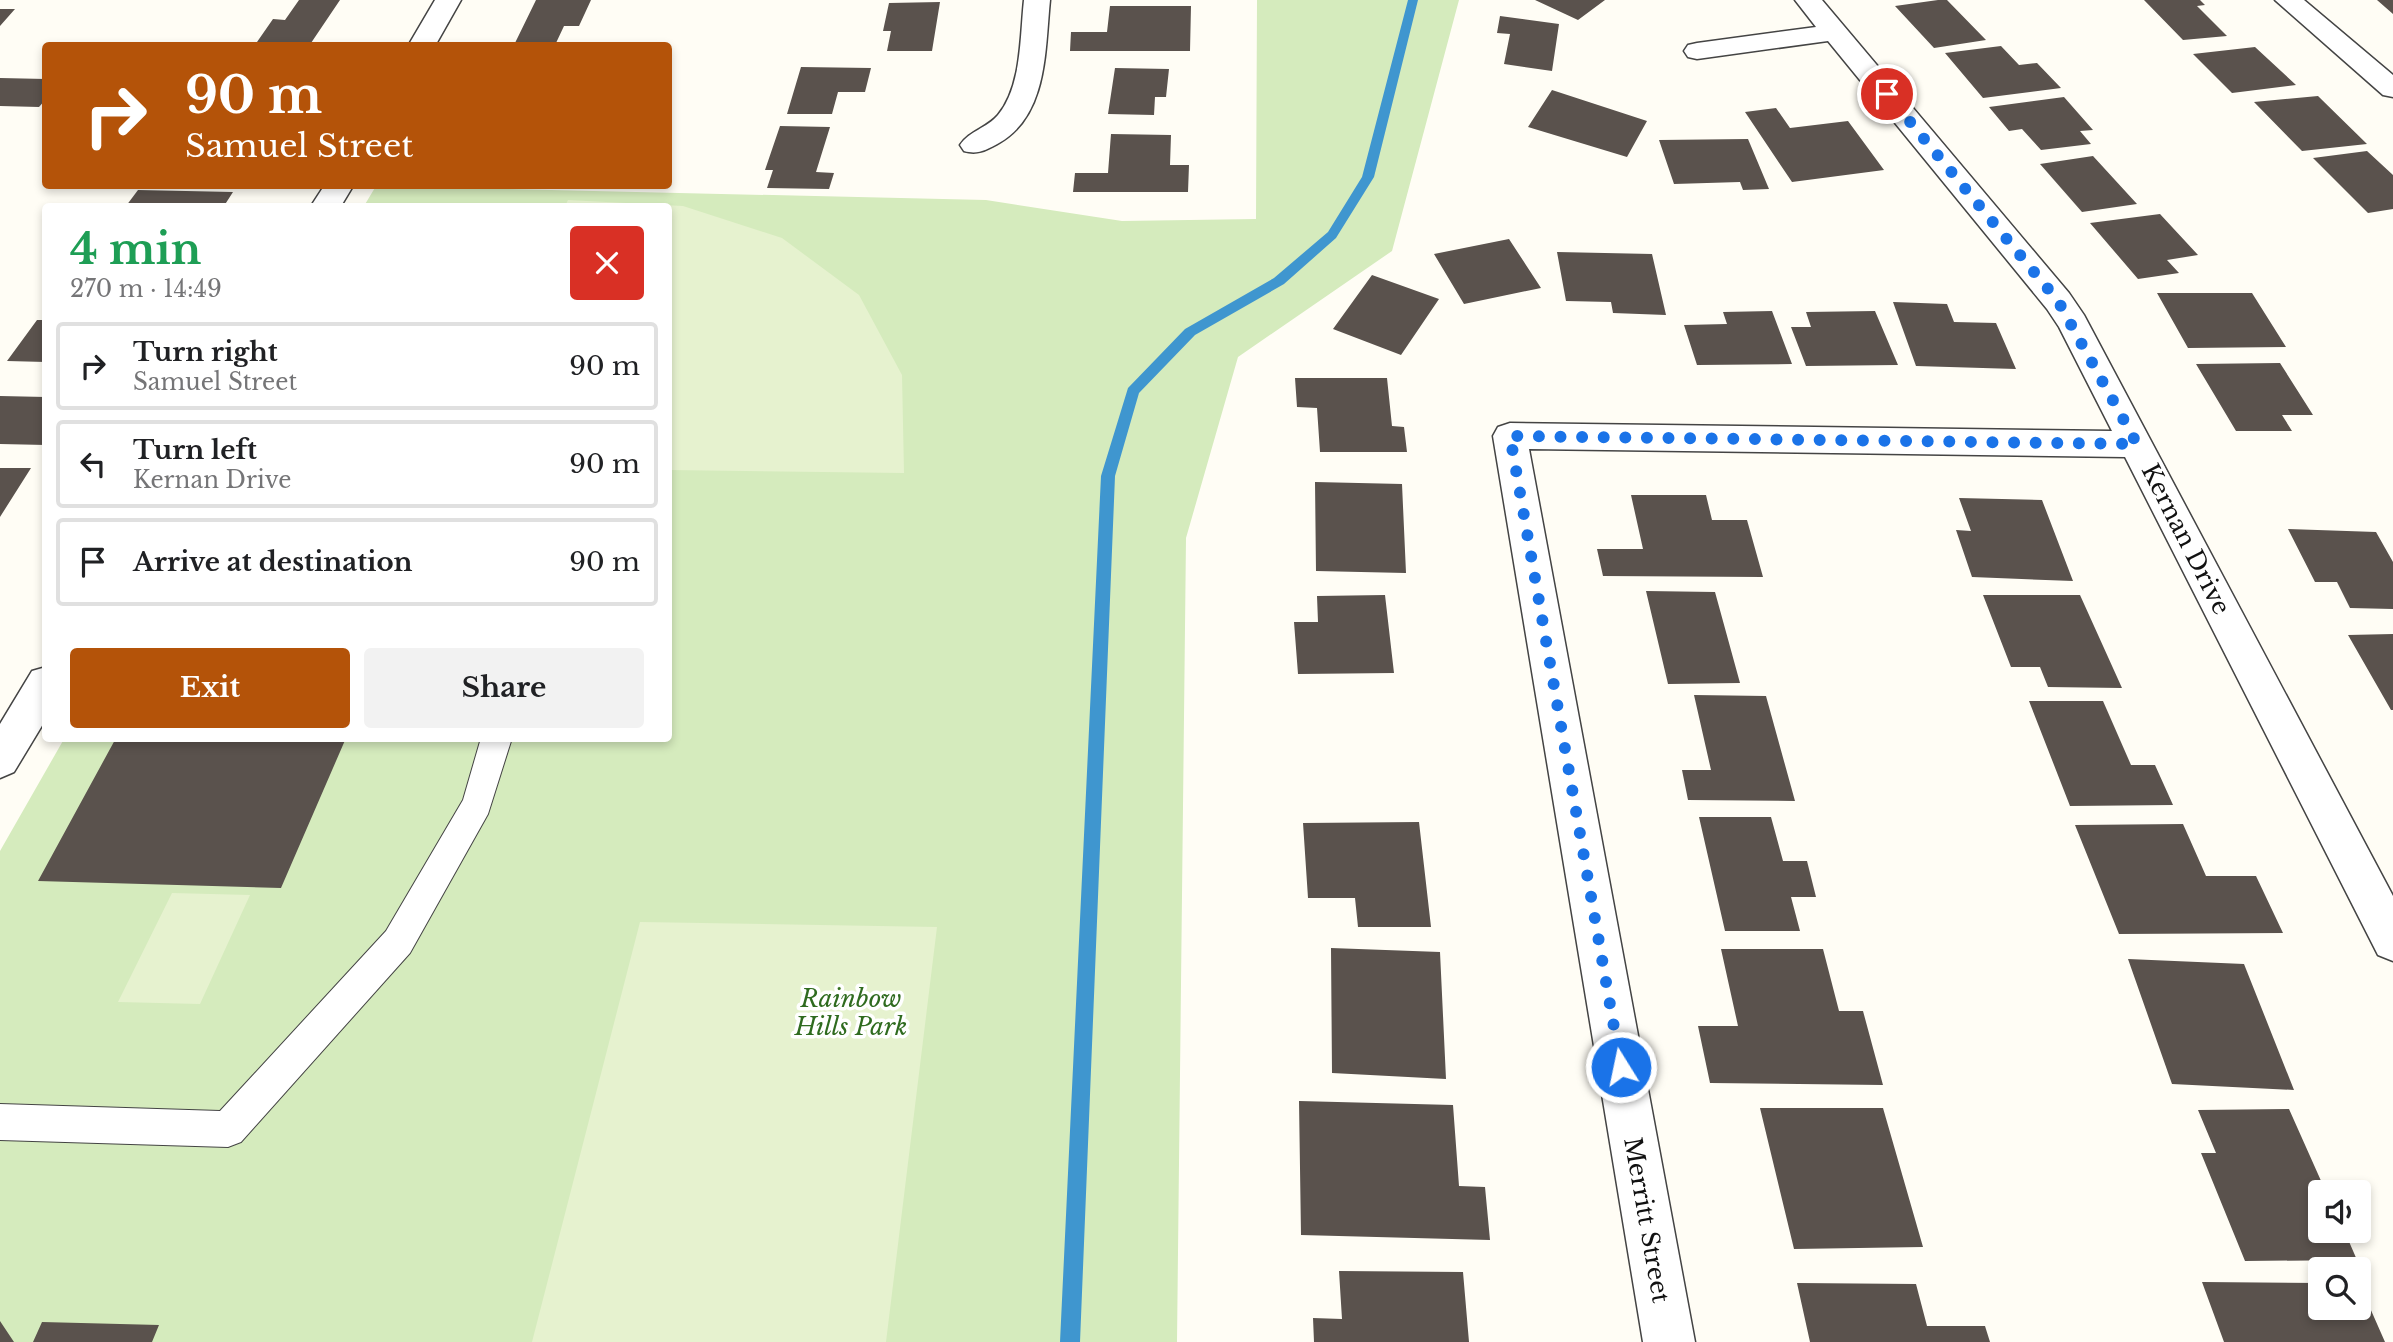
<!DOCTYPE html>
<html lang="en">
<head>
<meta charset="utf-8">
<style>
	body { margin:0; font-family:"Libre Baskerville",serif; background:#f2f2f2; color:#202124; height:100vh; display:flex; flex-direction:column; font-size:26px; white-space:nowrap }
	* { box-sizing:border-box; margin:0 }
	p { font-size:23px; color:#757577 }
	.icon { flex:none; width:38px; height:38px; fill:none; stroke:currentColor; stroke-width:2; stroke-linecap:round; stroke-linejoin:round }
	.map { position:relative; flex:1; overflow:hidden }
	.side { position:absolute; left:42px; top:203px; width:630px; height:539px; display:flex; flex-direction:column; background:#fff; border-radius:7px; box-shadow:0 4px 10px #0003 }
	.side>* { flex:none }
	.banner { position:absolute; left:42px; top:42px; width:630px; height:147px; border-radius:7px; box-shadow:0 4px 10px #0003; background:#b45309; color:#fff; overflow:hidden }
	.tools { position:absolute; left:2308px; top:1180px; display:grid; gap:14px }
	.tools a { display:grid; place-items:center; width:63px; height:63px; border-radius:7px; background:#fff; box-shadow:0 4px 10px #0003; font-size:35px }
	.pin { position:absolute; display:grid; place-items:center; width:60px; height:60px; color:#fff; margin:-30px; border:4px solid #fff; border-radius:50%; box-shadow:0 2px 7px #0007 }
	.me { position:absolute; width:77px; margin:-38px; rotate:350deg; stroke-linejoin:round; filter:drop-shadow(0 0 5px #0008) }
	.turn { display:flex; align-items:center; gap:24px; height:147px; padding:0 28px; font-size:32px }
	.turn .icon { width:91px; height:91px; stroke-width:2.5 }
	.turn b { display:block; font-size:49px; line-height:60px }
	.round { display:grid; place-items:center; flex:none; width:74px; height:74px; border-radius:7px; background:#f2f2f2 }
	.head { display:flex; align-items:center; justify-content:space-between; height:119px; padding:0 28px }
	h1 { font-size:42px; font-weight:700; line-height:52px; color:#1e9e55 }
	.cta { display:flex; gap:14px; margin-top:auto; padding:14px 28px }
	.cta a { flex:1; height:80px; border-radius:7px; background:#b45309; color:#fff; font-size:28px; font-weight:700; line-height:80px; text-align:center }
	.cta a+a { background:#f2f2f2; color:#202124 }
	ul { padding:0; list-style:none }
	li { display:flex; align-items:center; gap:21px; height:88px; margin:0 14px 10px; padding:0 14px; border:4px solid #e0e0e0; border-radius:7px }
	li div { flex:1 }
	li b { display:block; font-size:26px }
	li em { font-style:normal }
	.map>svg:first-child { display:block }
</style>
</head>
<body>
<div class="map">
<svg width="2393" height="1342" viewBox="0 0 2393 1342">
	<rect width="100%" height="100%" fill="#fffdf5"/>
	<path fill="#d5ebbd" d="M1257,0h202l-67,251 -154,106 -52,181 -9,804h-1177v-491l64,-112 604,-1v-532h-304l12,-20 610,14 136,21 134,-2z"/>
	<path fill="#e6f2cf" d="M568,200l115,6 99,32 77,57 43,80 2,98 -235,-3 -1,-264h-103z
		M172,893l78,2 -50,109 -82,-2z
		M640,922l297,5 -51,415h-354z"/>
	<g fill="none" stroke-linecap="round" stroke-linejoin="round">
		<path fill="#3f96cf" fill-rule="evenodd" d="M1408,0h10l-44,177 -38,61 -52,46 -89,51 -56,58 -24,83 -35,866h-20l41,-866 27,-88 57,-59 89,-51 54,-46 34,-55z"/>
	</g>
	<path fill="#5a524d" d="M299,0h41l-29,43 -54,-1 16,-23 12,1z
		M536,0h55l-12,26h-15l-8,17h-41z
		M1535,0h70l-27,20z
		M1938,0h9l39,40 -52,8 -39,-42z
		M2144,0h56l5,5 -8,1 30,30 -44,4z
		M2377,0h16v14z
		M940,2l-8,49h-45l4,-20h-8l6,-28z
		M1110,6h81l-1,45h-120l1,-19h36z
		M0,9h15l-15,17z
		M1500,16l59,8 -7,47 -48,-7 6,-30 -13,-1z
		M2001,46l18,19 18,-2 24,25 -78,10 -38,-45z
		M2255,47l41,38 -64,8 -39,-39z
		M801,67l70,1 -6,24h-27l-6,22h-45z
		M1115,68l54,1 -3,28h-11l-1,18 -46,-1z
		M0,78l46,1v20l-7,8 -39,-1z
		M1552,90l95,31 -20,36 -99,-30z
		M2318,96l49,48 -65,7 -48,-49z
		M2064,97l29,33 -13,1 11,13 -50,6 -19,-21 -13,2 -20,-24z
		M1776,108l14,20 58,-7 36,49 -92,12 -47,-70z
		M780,126l50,1 -14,45 18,1 -5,16 -62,-1 6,-18h-8z
		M1111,134l60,1 -1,30h19l-1,27h-115l2,-19h33z
		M1748,139l21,50 -26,1 -3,-8 -66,2 -15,-44z
		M2367,151l26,24v34l-25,4 -55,-55z
		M2093,156l44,48 -55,8 -42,-48z
		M138,190l95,2 -9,14h-98z
		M2160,214l38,41 -31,5 12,13 -41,6 -48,-56z
		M1509,239l32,49 -77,16 -30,-50z
		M1557,252l95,2 14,61 -53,-2 -2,-11 -45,-1z
		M1372,275l67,24 -38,56 -68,-26z
		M2157,293h95l34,54 -98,1z
		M1893,302l54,2 7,18 42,1 20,46 -100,-3z
		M1772,311l20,53 -95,1 -13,-40 43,-1 -4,-12z
		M1875,311l23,54 -92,1 -15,-39h20l-5,-15z
		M37,320h9v42l-39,-1z
		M2280,363l33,52h-31l10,16h-56l-40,-67z
		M1295,378h92l5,48 12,1 3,25h-87l-3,-44 -20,-1z
		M0,396l46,1v48l-46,-1z
		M0,468h31l-31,49z
		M1315,482l87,2 4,89 -90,-2z
		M1631,495h75l6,25h35l16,57 -160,-1 -6,-27h46z
		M1959,498l83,2 31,81 -101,-4 -16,-47 15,1z
		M2288,529l88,3 17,30v47l-43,-1 -13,-26h-22z
		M1646,591l69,1 25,91 -72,1z
		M1385,595l9,78 -96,1 -4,-52h24l-1,-26z
		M1983,595h97l42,93 -74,-1 -8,-20h-29z
		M2393,634v76h-2l-43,-75z
		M1694,695l72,1 29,105 -107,-1 -6,-30h29z
		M2029,701h74l28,64h24l18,40 -103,1z
		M116,738h230l-65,150 -243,-7z
		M1699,817h72l12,44h24l9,36h-25l9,34h-75z
		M1419,822l12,105h-73l-3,-29h-47l-5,-75z
		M2183,824l23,52h50l27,57 -164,1 -44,-109z
		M1331,948l109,4 6,127 -114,-6z
		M1721,949h102l16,62h24l20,74 -173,-2 -12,-57h40z
		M2128,959l116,5 50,126 -122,-6z
		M1299,1101l154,4 6,81 26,1 5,53 -189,-5z
		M1760,1108h123l40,139 -129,2z
		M2289,1109l37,83h-6v38h24l13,30 -112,1 -44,-108h15l-18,-43z
		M1339,1271l124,1 6,70h-155l-1,-24 29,1z
		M2202,1282l118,1v24h39v-24l26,59h-161z
		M1797,1283l119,1 11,42h58l5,16h-180z
		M0,1321l14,21h-14z
		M42,1322l117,3 -7,17h-119z"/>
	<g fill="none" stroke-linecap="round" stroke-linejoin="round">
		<defs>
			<path id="lane" d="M481,738h31l-24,76 -78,139 -169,189 -13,5 -228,-7v-36l220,7 166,-180 77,-131z"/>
			<path id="street" d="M435,0h26l-26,46h-27z
				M1024,0h26c-5,49 -2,115 -51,143 -13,7 -21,12 -35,8l-4,-6c9,-14 27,-17 38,-30 24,-29 22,-79 26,-115z
				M1795,0h27l247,293 15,22 309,581v65l-15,-6 -253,-498 -596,-8 166,893h-52l-150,-906 5,-9 12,-4 602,8 -53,-104 -12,-18 -219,-268 -131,18 -9,-2 -4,-6 4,-6 9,-2 119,-16z
				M2275,0h29l89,75v22l-10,-2z
				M324,186h29l-12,20h-30z
				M46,667v52l-32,53 -14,6v-54l32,-53z"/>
		</defs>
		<use href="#lane" stroke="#444" stroke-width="2"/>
		<use href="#street" stroke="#444" stroke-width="3"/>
		<use href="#lane" fill="#fff" fill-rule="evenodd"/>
		<use href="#street" fill="#fff" fill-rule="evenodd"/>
	</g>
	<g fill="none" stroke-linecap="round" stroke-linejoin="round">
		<path stroke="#1a73e8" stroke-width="12" stroke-dasharray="0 21.6" d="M1621,1067l-111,-631 627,8 -79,-143 -171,-207"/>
	</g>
	<g text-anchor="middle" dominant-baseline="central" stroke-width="7" stroke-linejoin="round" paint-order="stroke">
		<g font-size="24" fill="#111" stroke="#fff">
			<text transform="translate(2186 539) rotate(63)">Kernan Drive</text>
			<text transform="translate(1647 1220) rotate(80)">Merritt Street</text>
		</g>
		<g font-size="24" font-style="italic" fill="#2f6b1f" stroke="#fff">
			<text x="851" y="998">Rainbow<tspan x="851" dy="28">Hills Park</tspan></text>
		</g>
	</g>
</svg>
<div class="tools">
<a><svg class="icon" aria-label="sound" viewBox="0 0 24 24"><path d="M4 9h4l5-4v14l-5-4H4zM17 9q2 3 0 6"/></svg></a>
<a><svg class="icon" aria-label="search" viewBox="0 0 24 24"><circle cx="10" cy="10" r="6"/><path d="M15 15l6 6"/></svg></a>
</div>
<div class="pin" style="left:1887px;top:94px;background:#d93025"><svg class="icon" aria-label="arrive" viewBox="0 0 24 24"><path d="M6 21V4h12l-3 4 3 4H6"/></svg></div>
<svg class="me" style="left:1621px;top:1067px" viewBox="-20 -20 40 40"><circle r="17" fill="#1a73e8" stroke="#fff" stroke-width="3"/><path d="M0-11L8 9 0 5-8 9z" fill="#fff"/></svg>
<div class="banner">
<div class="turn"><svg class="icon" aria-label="right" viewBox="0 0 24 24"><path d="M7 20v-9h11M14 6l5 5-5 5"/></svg><div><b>90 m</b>Samuel Street</div></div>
</div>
<section class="side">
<div class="head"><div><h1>4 min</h1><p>270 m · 14:49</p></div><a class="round" style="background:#d93025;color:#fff"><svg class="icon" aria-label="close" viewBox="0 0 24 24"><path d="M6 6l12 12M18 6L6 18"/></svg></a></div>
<ul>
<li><svg class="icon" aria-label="right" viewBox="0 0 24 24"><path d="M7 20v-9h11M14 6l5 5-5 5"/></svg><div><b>Turn right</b><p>Samuel Street</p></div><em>90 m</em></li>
<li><svg class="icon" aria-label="left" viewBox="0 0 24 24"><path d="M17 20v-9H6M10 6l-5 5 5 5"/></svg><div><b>Turn left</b><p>Kernan Drive</p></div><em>90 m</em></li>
<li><svg class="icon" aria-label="arrive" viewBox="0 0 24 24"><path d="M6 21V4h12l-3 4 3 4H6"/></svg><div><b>Arrive at destination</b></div><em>90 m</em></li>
</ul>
<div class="cta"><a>Exit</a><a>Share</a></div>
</section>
</div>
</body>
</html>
